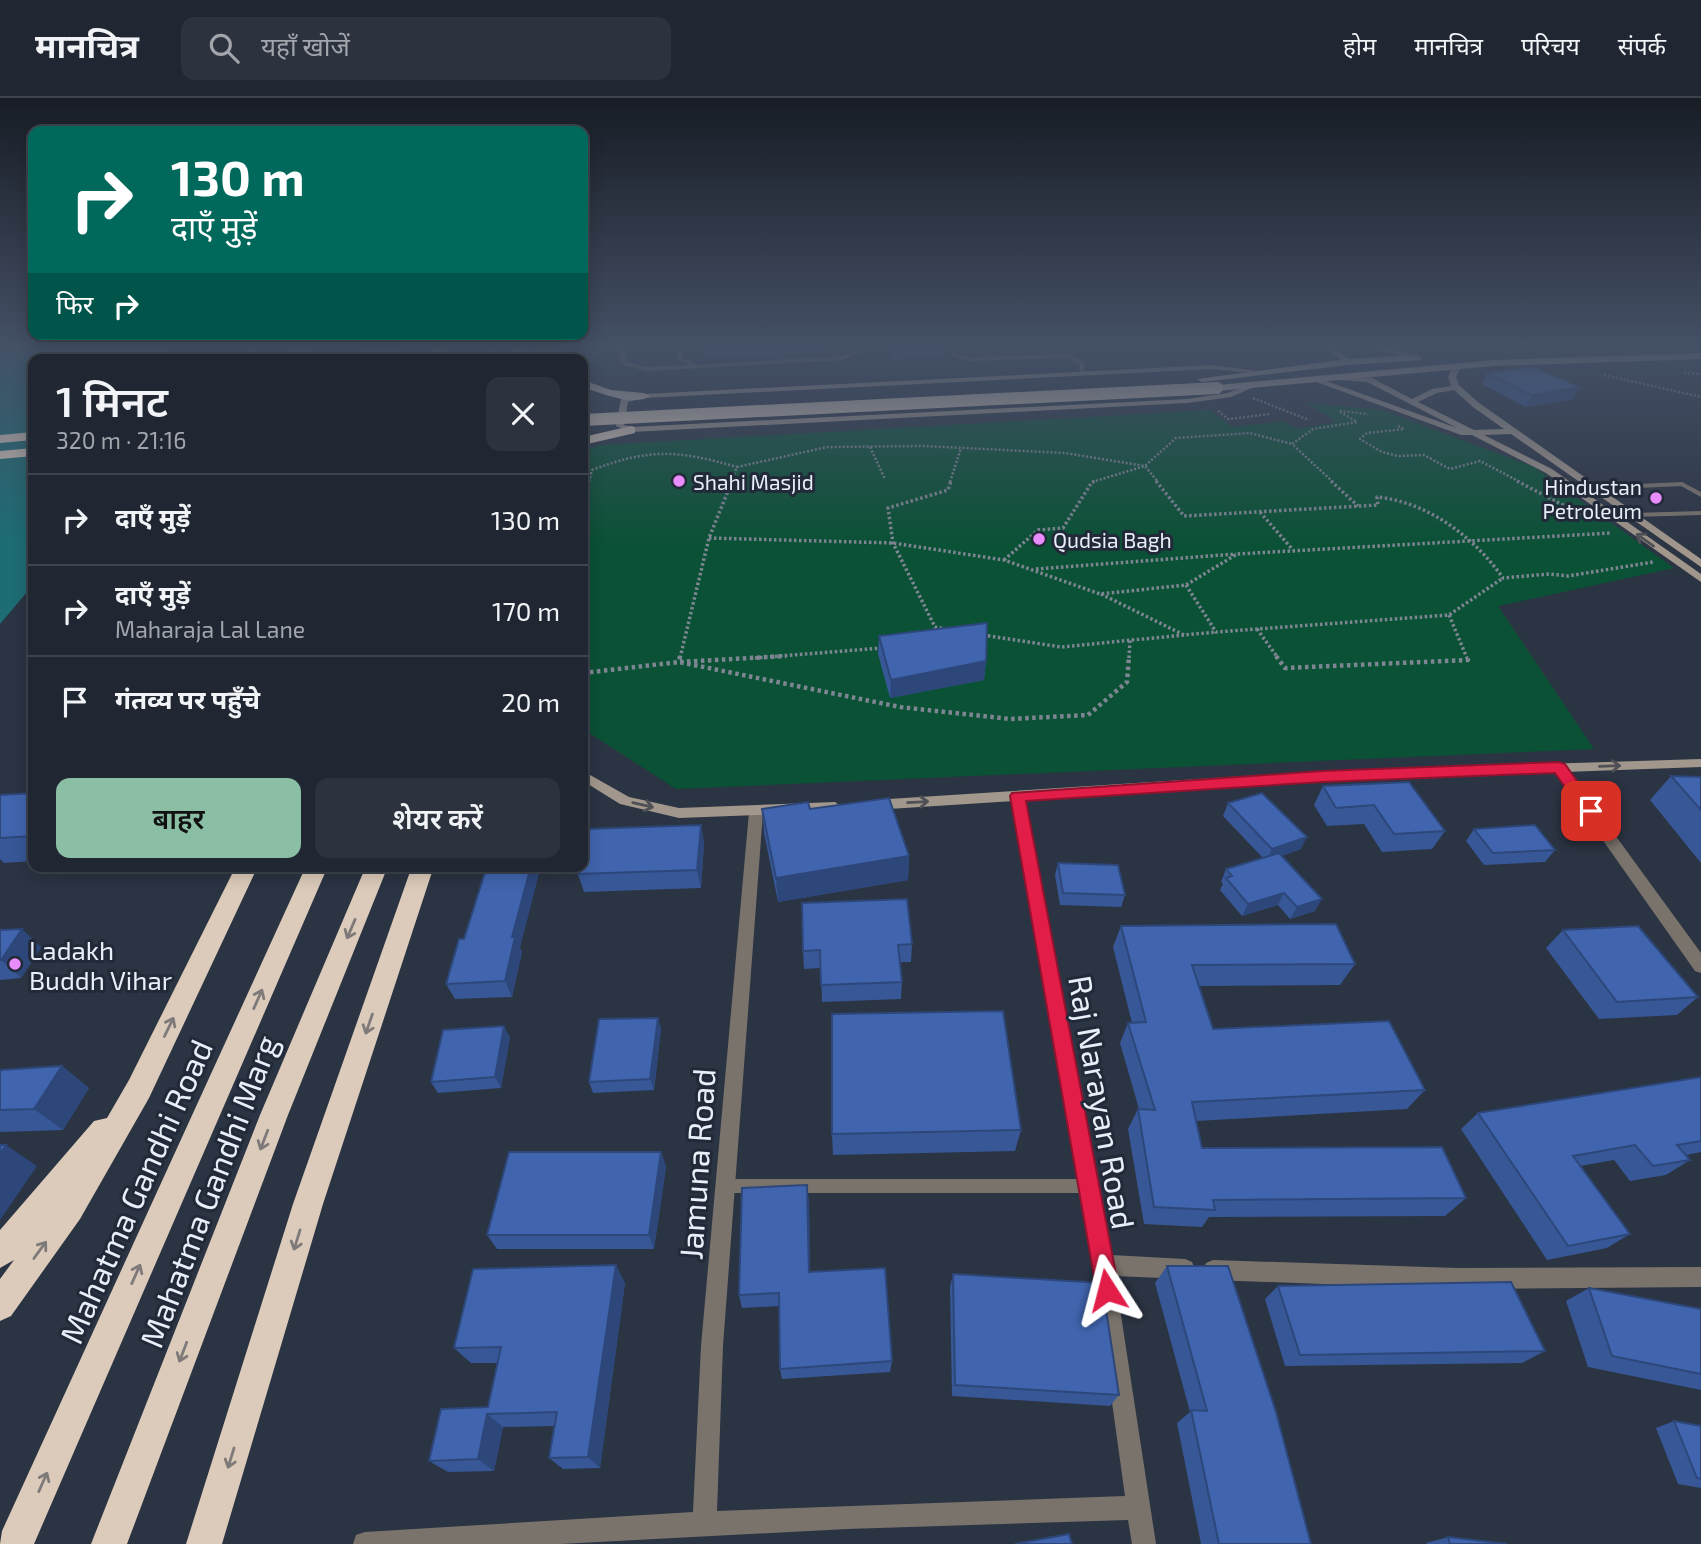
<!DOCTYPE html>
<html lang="hi">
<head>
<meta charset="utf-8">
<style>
	body { margin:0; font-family:"Exo 2","Noto Sans Devanagari",sans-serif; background:#2d333e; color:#f1f3f6; height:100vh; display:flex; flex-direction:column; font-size:26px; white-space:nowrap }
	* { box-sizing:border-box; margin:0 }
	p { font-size:23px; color:#a2a5ac }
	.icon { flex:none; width:38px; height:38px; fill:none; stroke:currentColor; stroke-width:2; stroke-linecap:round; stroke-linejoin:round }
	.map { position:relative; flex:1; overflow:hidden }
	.sheet { position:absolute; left:28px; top:256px; width:560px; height:518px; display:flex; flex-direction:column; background:#202732; border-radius:14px; box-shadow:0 4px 18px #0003,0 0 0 2px #3d444d }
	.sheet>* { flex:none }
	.banner { position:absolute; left:28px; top:28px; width:560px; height:214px; border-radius:14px; box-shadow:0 4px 18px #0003,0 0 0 2px #3d444d; background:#00695c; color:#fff; overflow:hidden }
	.pin { position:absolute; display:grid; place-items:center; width:60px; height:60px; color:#fff; margin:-30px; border-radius:14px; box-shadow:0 4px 10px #0006 }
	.me { position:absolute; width:77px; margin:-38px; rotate:351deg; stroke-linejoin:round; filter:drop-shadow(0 0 5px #0008) }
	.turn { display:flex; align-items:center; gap:24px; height:147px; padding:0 28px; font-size:32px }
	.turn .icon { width:91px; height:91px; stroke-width:2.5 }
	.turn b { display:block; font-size:49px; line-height:60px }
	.then { display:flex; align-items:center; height:66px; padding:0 28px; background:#0003; gap:14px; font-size:26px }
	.round { display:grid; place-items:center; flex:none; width:74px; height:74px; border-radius:14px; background:#2d333e }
	.overview { display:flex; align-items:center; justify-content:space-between; height:119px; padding:0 28px }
	h1 { font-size:42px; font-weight:600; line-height:52px }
	.primary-button { display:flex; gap:14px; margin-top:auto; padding:14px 28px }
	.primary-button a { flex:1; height:80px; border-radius:14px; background:#8abfa5; color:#111; font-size:28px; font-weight:600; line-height:80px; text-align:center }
	.primary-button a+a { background:#2d333e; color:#f1f3f6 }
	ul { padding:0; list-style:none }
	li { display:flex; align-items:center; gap:21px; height:91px; padding:0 28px; border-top:2px solid #3d444d }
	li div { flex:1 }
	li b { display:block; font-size:26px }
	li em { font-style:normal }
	header { display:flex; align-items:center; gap:42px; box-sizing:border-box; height:98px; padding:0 35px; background:#202732; border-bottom:2px solid #3d444d }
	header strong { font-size:33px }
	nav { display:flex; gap:38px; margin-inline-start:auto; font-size:24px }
	.search { width:490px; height:63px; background:#2d333e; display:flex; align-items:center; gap:18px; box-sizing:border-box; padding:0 24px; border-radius:14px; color:#a2a5ac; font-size:26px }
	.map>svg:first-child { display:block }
</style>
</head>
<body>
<header>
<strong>मानचित्र</strong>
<div class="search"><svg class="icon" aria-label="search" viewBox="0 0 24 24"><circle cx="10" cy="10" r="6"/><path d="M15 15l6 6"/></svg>यहाँ खोजें</div>
<nav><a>होम</a><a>मानचित्र</a><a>परिचय</a><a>संपर्क</a></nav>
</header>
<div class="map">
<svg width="1701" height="1446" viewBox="0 0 1701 1446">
	<rect width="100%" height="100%" fill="#2b3443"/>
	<path fill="#0a5135" d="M1307,305l75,7 152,57 140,101 -176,38 96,143 -918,40 -93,-60v-278l17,-6 610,-35 22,17 52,-6 13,8 40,-7z"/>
	<path fill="#1d6d74" d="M0,247h172l-7,14h-132v226l-33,39z"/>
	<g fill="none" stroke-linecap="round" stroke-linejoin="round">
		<path stroke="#7f8693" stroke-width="2.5" stroke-dasharray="2 2" stroke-linecap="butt" d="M1434,247l11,4h22
			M580,261l1,-11
			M1684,275l17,1
			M1604,277l97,22
			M1253,300l56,22
			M1218,313l10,8 42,-5
			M1398,328l6,3 -37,4 -7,6 22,13 16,4 26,-1 26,14 30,-8 40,21
			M870,349l15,32
			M589,384l3,-12c58,-22 86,-20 145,-3
			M731,384l6,-15 90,-20 97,-1 141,7 80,13 31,-28 74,-5 42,11
			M950,384l11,-34
			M1092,384l53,-16 13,16
			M1333,384l-41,-38 21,-15 44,-7 -18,-11 29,3"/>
		<path stroke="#7f8693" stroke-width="3.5" stroke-dasharray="2.5 2.5" stroke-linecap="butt" d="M1156,383l28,35 194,-11 -1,-8c51,5 97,40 126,81l46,-4 19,2 85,-14
			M1331,383l27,25
			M1517,383l65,34
			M583,407l6,-24
			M1260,414l33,38
			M709,440l184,5 111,17 96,34 86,-9 51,-31 374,-21
			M1004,462l34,-30 25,-2 29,-46 4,-1
			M1036,471l200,-15
			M1186,487l30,47 233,-17 54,-37
			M1101,496l83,41 32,-3
			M1449,517l18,43
			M947,531l-12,-2 -42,-84 -5,-35 60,-18 3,-9
			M1257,531l21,29
			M983,537l78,12 123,-12
			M680,560l29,-120 23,-57
			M755,560l127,-10
			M1129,560l1,-18"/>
		<path stroke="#7f8693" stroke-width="4.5" stroke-dasharray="3.5 3.5" stroke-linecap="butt" d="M680,558l-1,6 107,-6
			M1276,558l9,12 183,-8 -2,-4
			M583,575l96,-11 221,45 110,12 78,-4 39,-33 2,-26"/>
		<path fill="#7a736c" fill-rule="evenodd" d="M256,247h6l-13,10 -1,4h-6l2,-6z
			M494,247h6l-5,14h-6z
			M558,247h5l-14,14h-6z
			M617,247h6l3,17 20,5 44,-2 -13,-5v-15h6v14l12,4v2l147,-9 10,-3 -1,-8h6l1,9 -16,6 -196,11 -25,-7z
			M948,247h5l5,10 11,2 101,-3 14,8 1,11 -5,1 -1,-10 -10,-6 -100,3 -15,-4z
			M1682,384l19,10v5l-20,-11 -87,4 -3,-2 3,-2z
			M1701,413v4l-69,2 -4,-2 4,-2z
			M724,1081h364l5,2 2,5 -2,5 -5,2h-364l-5,-2 -2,-5 2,-5z"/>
		<path fill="#7a736c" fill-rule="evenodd" d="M1388,247h9l23,13 -7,2z
			M1559,666l5,1 137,188v20l-6,-2 -141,-200 -2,-3 2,-3z
			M1018,693l7,5 86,459 74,4 7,3 3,7 -3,7 -7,3 -70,-3 41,268h-24l-4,-24 -281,9 -287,15h-207l3,-9 9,-3 328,-20 8,-166 48,-534 7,-5 7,5 -40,534 -6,165 408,-15 -32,-231 -82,-469z
			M1213,1162l244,8 244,-1v20l-244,2 -244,-9 -7,-3 -3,-7 3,-7z"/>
		<path fill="#a2978c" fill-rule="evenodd" d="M1324,247h8l20,17 -7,2z
			M1360,247h13l47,13 -4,2z
			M1454,266l7,2 -5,11 3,8 20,18 222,156v8l-190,-133 -27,1 68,34 149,105v8l-155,-109 -74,-38h-11l-150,-55 7,-2 139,50 -90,-46 -29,-2 -4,-2 4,-2 34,2 40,21 20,-10 19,-3 -3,-9zM1454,292l19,17 31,22 -30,1 -56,-28 19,-9z
			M1212,267l54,7 -4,2 -50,-5 -568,29 -16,4 -4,23 8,2 555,-28 40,-6 28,-10 4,2 -28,12 -44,6 -556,29 -15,-6 5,-27 23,-5z
			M1701,661v8l-379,14 -449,29 -7,-5 7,-5 449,-29z
			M583,673l46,26 50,11 156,-6 7,5 -7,5 -156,6 -59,-14 -37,-23z"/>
		<path fill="#c0b2a4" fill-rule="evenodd" d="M1701,255v6l-207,7 -277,25 -5,-3 5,-3 277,-25z
			M1419,257l3,5 -74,5 -146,17 -5,-3 151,-20z"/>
		<path fill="#dccbba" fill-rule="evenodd" d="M442,247h14l-23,14h-14z
			M513,247h10l-3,14h-10z
			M543,247h10l-2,14h-10z
			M583,282l28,10 33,3 6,3c-16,11 -50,-3 -67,-9z
			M631,328l4,1v6l-52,12v-8z
			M33,334v8l-33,3v-8z
			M33,350v8l-33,3v-8z
			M236,768h22l-109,232 -69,121 -69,97 -11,5v-42l14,-19 -14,8v-38l94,-109 13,-3 22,-38z
			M306,768h22l-294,678h-34l2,-13z
			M366,768h22l-100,249 -161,429h-36l169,-429z
			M412,768h22l-111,338 -101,340h-36l107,-340z"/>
		<path stroke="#7f8693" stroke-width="2.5" stroke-dasharray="2 2" stroke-linecap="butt" d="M464,258l164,-11"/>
		<path stroke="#dccbba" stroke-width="12" d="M583,322l634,-32"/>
	</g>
	<path fill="#375796" d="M289,247l25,14h-31l-1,-2z
		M357,247h50l-4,12 -25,2h-16z
		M704,247h117l1,6 -117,6z
		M886,247h53v12l-47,2z
		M1019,247h44l-42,3z
		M1487,275l86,26 -47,8 -44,-23z
		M879,538l107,25 -2,19 -94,18 -12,-44z
		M1671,678l30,1v86l-51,-63z
		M1323,688l122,45 -13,18 -50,3 -18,-28 -37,2 -13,-21z
		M33,695v68l-29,2 -4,-4v-64z
		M1228,705l73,46 -19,7 33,55 -25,8 -12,-14 -36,11 -22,-26 3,-6 -2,-2 5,-13 37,-11 -40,-42z
		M762,711h48l99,47 -1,24 -130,22 -14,-69z
		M701,727l3,19 -3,44 -117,4 -6,-18z
		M1474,731l81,21 -10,12 -61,3 -18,-24z
		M1058,765l67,32 -4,12 -61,-2 -5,-30z
		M1121,828l234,38 -15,21 -141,1 14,43 212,61 -18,19 -211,12 6,27 264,50 -21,18 -236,1 -7,10 -58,-3 -16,-95 10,-20h1l-19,-66 8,-20h4l-19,-76z
		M0,832l41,17 -20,31 -21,2z
		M1563,832l135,67 -21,18 -78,4 -53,-71z
		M464,841l56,9 2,4 -10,45 -57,2 -9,-15z
		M912,846l-1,18h-11l2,20 -1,17 -79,3 -1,-34 -17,1 -1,-18z
		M658,920l3,11 -7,61 -61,3 -4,-11z
		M510,939l-9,51 -63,5 -7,-11z
		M62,968l27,22 -26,42 -63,2v-62z
		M1701,979v75l-15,3 4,5 -24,15 -36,6 -16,-21 -34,6 50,68 -23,14 -60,12 -86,-131 17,-16z
		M1021,1032l-6,21 -182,4 -1,-21z
		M661,1054l5,15 -12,82h-157l-10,-14z
		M809,1102l1,72 82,89 -2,11 -108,7 -2,-10 -1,-63 -37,2 -3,-13z
		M1167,1168l144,278h-110l-24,-121 13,-11 -35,-129z
		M953,1176l166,121 -9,11 -158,-10 -2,-109z
		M625,1185l-25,185 -37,1 -14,-11 5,-32 -51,1 -9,44 -46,1 -19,-11 59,-54 10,-44h-27l-17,-15z
		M1278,1188l267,65 -23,12 -237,3 -20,-67z
		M1589,1190l112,21v81l-113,-23 -22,-66z
		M1674,1323l27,5v62l-23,-4 -22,-56z
		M1448,1439l59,7h-80l-1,-1z"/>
	<path fill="#2d477a" d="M312,247h9l-7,14h-6l-1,-4z
		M399,247h8l-4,12z
		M1579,289l-6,12 -47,8 6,-12z
		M986,563l-2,19 -94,18 1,-18z
		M701,727l3,19 -3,44 -4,-18z
		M1307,739l-6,12 -35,12 6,-12z
		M909,758l-1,24 -130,22 -2,-24z
		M531,768h10l-21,82 2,4 -10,45 -7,-16 7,-44z
		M1284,795l-6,12 -36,11 6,-12z
		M1322,801l-7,12 -25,8 7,-12z
		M22,831l19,18 -20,31 -20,-18z
		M658,920l3,11 -7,61 -4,-11z
		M504,928l6,11 -9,51 -6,-11z
		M62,968l27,22 -26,42 -29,-21z
		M6,1047l31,21 -37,54v-66z
		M661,1054l5,15 -12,82 -5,-14z
		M807,1087l2,15 1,85 -1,-13z
		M616,1167l9,18 -25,185 -12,-11z
		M487,1316l16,13 -9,44 -16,-12z"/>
	<path fill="#4065ae" stroke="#2d477a" stroke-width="2" d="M289,247h23l-5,10 -25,2z
		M1534,269l45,20 -47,8 -45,-22z
		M987,525l-1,38 -95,19 -12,-44z
		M1671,678l30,1v33z
		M1409,684l36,49 -51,3 -20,-29 -38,3 -13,-22z
		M33,695v43l-33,2v-43z
		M1262,695l45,44 -35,12 -44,-46z
		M889,700l20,58 -133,22 -14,-69 46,-7 2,7z
		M701,727l-4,45 -119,4 1,-8h4v-16l4,-21z
		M1535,727l20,25 -62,3 -19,-24z
		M1279,755l43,46 -25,8 -13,-14 -36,11 -22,-26 6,-2 -6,-7z
		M1058,765l60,2 7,30 -62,-2z
		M487,768h44l-19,71h3l-10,44 -59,3 13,-45h5z
		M907,801l5,45 -14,1 4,37 -81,3 -1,-35 -17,1 -1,-48z
		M1336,826l19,40 -163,1 21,64 176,-8 36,69 -233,12 10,46 240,-1 24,51 -253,2 2,10 -61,-3 -16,-98 17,1 -27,-87 18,-1 -25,-96z
		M1638,828l60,71 -81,5 -54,-72z
		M22,831l-21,31h-1v-30z
		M1003,913l18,119 -189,4v-120z
		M658,920l-8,61 -61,3 10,-63z
		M504,928l-9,51 -64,5 12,-52z
		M62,968l-28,43 -34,1v-40z
		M1701,979v64l-24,4 13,15 -37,6 -18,-21 -62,11 57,78 -62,12 -90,-133z
		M0,1047h6l-6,9z
		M509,1054h152l-12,83h-162z
		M807,1087l2,87 76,-4 7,93 -112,8 -1,-76 -40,2 3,-107z
		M616,1167l-28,192 -39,1 8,-46 -70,2 -9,45 -49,2 12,-52 47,-2 13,-60 -47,1 19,-79z
		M1167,1168h61l48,146 35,132h-92l-28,-134 16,1z
		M953,1176l149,9 17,112 -164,-10z
		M1511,1184l34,69 -245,4 -22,-69z
		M1589,1190l112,21v65l-89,-18z
		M1674,1323l27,5v53l-4,-1z
		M1069,1436l3,10h-57z
		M1448,1439l59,7h-57z"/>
	<defs><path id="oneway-shaft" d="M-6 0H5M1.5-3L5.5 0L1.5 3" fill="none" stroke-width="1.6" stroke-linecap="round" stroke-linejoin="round" transform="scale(1.75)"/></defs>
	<g stroke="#4f5056">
		<use href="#oneway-shaft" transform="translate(1645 442) rotate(-145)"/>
		<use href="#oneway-shaft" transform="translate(1610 668) rotate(-2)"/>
		<use href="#oneway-shaft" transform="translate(918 704) rotate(-3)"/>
		<use href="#oneway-shaft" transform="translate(643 707) rotate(13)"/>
	</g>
	<g stroke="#7f7a7a">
		<use href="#oneway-shaft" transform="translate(351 831) rotate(113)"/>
		<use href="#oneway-shaft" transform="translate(258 901) rotate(-66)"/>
		<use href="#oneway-shaft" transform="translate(369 926) rotate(109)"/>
		<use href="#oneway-shaft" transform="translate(169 929) rotate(-64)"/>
		<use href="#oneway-shaft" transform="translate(264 1042) rotate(111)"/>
		<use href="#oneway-shaft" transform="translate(297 1142) rotate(107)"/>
		<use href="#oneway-shaft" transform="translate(40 1152) rotate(-54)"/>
		<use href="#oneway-shaft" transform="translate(136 1176) rotate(-66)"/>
		<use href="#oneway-shaft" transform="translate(183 1254) rotate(111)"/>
		<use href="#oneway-shaft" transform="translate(231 1360) rotate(107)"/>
		<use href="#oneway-shaft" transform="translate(43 1384) rotate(-66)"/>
	</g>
	<linearGradient id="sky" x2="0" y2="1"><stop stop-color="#181d25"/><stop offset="0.55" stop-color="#445066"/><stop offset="1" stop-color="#445066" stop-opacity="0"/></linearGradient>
	<rect width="1701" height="450" fill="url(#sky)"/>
	<path fill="#e11d48" stroke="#92132f" stroke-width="2" d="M1559,664l6,2 31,44v7h-11l-30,-42 -233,9 -296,19 93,489 -4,9 -8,3 -9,-3 -88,-503 2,-3 310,-22z"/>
	<g fill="#e98dfe" stroke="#222a39" stroke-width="2.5">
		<circle cx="679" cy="383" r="7"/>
		<circle cx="1656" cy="400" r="7"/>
		<circle cx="1039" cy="441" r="7"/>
		<circle cx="15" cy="866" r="7"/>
	</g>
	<g text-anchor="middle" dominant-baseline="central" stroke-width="6" stroke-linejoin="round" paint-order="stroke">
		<g font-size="21" fill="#e9eff9" stroke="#222a39" text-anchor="start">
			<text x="693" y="383">Shahi Masjid</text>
			<text x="1642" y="388" text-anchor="end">Hindustan<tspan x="1642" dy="24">Petroleum</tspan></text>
			<text x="1053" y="441">Qudsia Bagh</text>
		</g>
		<g font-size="26" fill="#e9eff9" stroke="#222a39" text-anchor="start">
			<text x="29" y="851">Ladakh<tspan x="29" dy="30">Buddh Vihar</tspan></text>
		</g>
		<g font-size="32" fill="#e9eff9" stroke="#222a39">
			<text transform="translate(1103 1004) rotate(80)">Raj Narayan Road</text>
			<text transform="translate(696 1066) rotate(-86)">Jamuna Road</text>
			<text transform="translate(135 1093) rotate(-66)">Mahatma Gandhi Road</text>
			<text transform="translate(208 1093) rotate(-69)">Mahatma Gandhi Marg</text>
		</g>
	</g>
</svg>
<div class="pin" style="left:1591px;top:713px;background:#d93025"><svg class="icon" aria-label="arrive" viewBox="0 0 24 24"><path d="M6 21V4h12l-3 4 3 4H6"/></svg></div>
<svg class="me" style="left:1107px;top:1192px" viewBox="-20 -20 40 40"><path d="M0-17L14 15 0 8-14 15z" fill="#e11d48" stroke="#fff" stroke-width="4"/></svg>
<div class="banner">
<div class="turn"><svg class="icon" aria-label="right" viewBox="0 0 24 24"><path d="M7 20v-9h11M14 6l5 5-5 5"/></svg><div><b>130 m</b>दाएँ मुड़ें</div></div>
<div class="then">फिर<svg class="icon" aria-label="right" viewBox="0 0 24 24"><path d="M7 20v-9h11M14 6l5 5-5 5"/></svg></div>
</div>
<section class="sheet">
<div class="overview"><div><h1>1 मिनट</h1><p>320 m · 21:16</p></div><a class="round"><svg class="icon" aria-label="close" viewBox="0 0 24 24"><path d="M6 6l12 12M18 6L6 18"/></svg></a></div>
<ul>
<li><svg class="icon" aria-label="right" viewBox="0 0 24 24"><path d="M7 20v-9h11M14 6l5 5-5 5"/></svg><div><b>दाएँ मुड़ें</b></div><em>130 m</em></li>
<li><svg class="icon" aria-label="right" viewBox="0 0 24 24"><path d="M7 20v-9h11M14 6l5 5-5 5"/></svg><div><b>दाएँ मुड़ें</b><p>Maharaja Lal Lane</p></div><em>170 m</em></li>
<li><svg class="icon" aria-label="arrive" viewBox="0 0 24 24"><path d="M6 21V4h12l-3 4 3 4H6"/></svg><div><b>गंतव्य पर पहुँचे</b></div><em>20 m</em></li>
</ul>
<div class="primary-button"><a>बाहर</a><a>शेयर करें</a></div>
</section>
</div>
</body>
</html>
